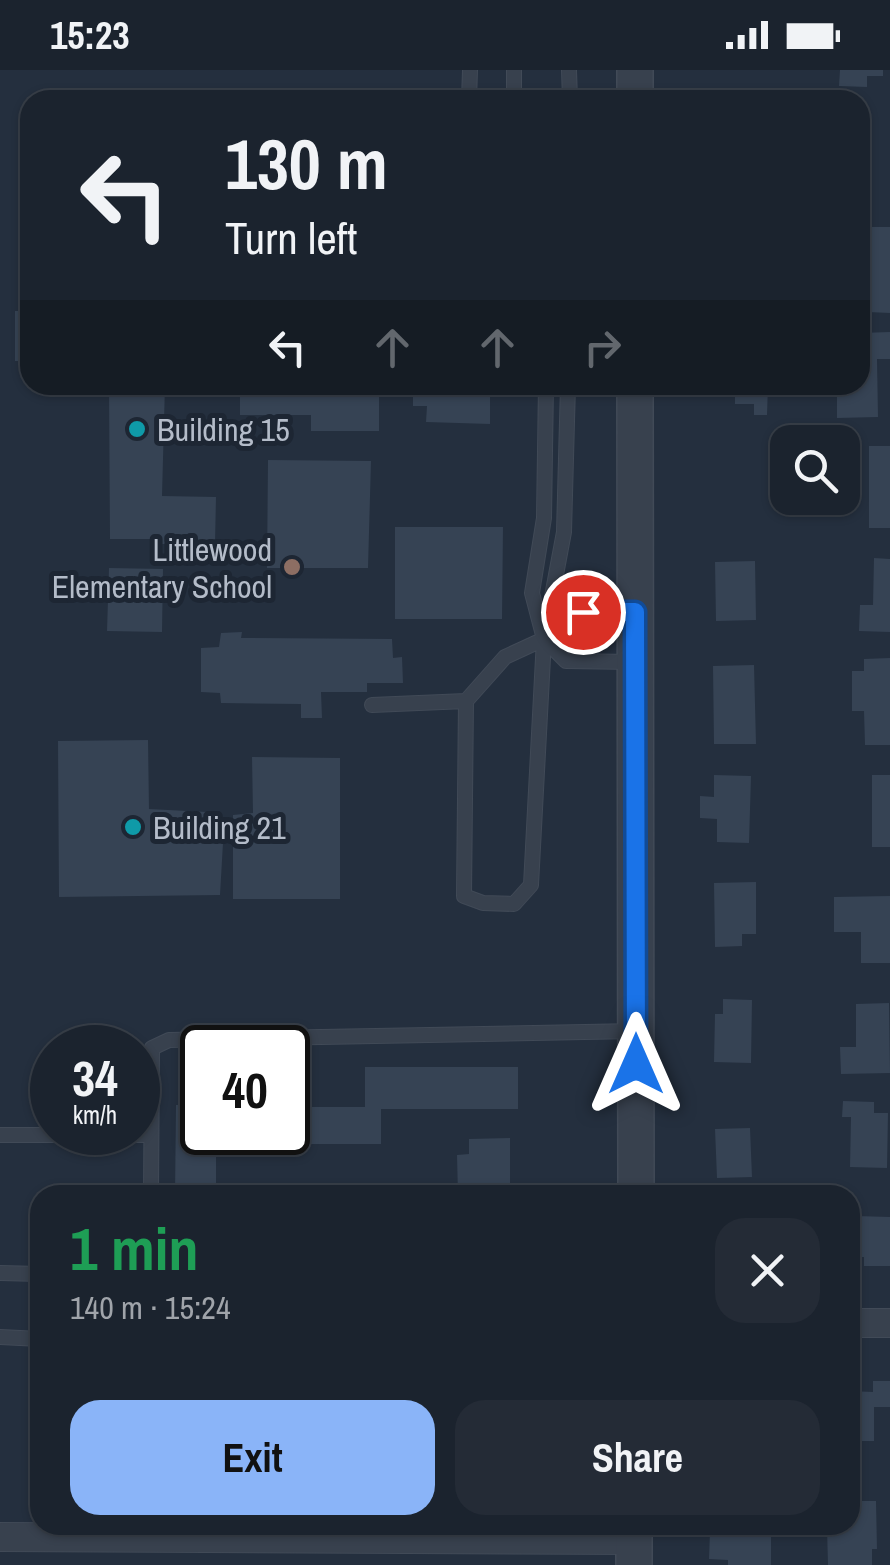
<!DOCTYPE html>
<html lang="en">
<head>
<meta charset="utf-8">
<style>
	body { margin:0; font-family:"Archivo Narrow",sans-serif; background:#242b36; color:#f1f3f6; height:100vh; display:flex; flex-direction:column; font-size:38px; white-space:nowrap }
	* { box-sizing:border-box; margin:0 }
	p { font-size:32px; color:#a0a4aa }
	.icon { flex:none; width:55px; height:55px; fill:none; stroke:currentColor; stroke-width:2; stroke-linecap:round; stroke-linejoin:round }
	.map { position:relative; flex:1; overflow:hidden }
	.drawer { position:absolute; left:30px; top:1115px; width:830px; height:350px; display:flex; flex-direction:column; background:#1b232e; border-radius:30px; box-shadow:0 2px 8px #0004,0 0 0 2px #39404a }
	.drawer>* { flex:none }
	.hud { position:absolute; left:20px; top:20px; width:850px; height:305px; border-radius:30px; box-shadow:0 2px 8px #0004,0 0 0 2px #39404a; background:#1b232e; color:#f1f3f6; overflow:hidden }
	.tools { position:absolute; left:770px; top:355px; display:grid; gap:20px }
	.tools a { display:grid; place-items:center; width:90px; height:90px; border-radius:20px; background:#1b232e; box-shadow:0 2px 8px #0004,0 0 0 2px #39404a; font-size:50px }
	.speed { position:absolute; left:30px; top:955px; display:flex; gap:20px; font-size:50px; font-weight:700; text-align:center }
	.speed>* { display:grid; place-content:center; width:130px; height:130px; border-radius:50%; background:#1b232e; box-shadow:0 2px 8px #0004,0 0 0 2px #39404a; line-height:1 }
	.speed small { font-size:25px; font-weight:400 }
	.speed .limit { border:5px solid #111; border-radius:15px; background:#fff; color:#111 }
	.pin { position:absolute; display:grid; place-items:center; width:85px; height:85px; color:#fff; margin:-42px; border:5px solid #fff; border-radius:50%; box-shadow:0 2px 10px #0007 }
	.me { position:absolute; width:110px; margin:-55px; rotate:0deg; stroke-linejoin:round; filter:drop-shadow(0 0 8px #0008) }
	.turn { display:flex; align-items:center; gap:35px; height:210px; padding:0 40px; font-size:45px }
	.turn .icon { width:130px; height:130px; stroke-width:2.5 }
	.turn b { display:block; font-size:70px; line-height:85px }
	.lanes { display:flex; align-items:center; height:95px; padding:0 40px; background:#0003; justify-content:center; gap:50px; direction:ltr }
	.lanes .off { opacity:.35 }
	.round { display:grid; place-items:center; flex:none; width:105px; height:105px; border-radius:30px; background:#242b36 }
	.overview { display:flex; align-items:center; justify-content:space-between; height:170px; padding:0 40px }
	h1 { font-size:60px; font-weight:700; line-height:75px; color:#1e9e55 }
	.primary-button { display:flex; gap:20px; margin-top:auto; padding:20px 40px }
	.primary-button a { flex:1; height:115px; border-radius:30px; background:#8ab4f8; color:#111; font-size:40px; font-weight:700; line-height:115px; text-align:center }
	.primary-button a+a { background:#242b36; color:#f1f3f6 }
	.status { display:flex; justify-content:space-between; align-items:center; height:70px; padding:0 50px; background:#1b232e; direction:ltr }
	.status svg { height:28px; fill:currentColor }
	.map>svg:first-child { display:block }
</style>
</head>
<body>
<div class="status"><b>15:23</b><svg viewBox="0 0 49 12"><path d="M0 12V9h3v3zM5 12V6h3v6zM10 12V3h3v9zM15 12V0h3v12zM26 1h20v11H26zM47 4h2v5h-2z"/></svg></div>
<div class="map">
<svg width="890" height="1495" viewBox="0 0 890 1495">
	<rect width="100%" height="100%" fill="#242f3e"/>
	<path fill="#364354" d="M840,0h43v6h-16v11l-28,-1z
		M869,157h21v86l-22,-1z
		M25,213h5v78h-15v-50h10z
		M890,262v27h-13l1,58 -41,1v-33h23v-52z
		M109,315h56l-3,111 54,1 -1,47h-65l1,-5h-41z
		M240,315h139v46h-68v-16h-71z
		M426,315h64v39l-64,-2 1,-16h-14v-14h12z
		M735,315h33l-1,30h-13v-11h-19z
		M869,376h21v82h-21z
		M268,390l103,1 -3,107h-101z
		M395,457h108l-1,92h-107z
		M874,488l16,1v73l-31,-1 1,-26h13z
		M755,491l1,59 -40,1 -1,-59z
		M109,498l54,1 -1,63 -55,-1z
		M242,562l-1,6 151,1 1,19 9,-1 1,26h-36v9h-46l1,26h-21v-14l-80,-1 -1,-10 -19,-1v-44l18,-1 2,-14z
		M890,588v87h-25l-1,-34h-12v-40h12v-12z
		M754,595l2,79h-42l-1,-78z
		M148,670l1,69 58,3 -1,30 17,1 -3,52 -161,2 -1,-156z
		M252,687l88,1v141h-107v-84l20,-2z
		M714,705l37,1 -2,67 -32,-1v-23l-17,-1v-22l14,1z
		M872,705h18v72h-18z
		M756,812v52h-14v12l-27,1 -1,-64z
		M890,826v67h-29v-31h-27v-35z
		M723,929l29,1 -1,63 -37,-1 1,-48h8z
		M889,933l1,70 -49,1 -1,-27h16v-43z
		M365,997h153v42h-137v35h-95l2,-37h77z
		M843,1031l31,1v11h14l-1,55 -37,-1 1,-50h-9z
		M176,1035h14l-5,38h31v52h-41z
		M750,1058l2,49 -35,1 -2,-49z
		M510,1068v57h-52l-1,-40 12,-1v-15z
		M850,1136h6v10l34,1v49h-26v-9h-14z
		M873,1311h17v26h-16v34h-24v-50l23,1z
		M850,1431h26l1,48h-5v16h-44l-1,-37 23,-3z
		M710,1461l61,1v33h-43v-5l-19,-1z"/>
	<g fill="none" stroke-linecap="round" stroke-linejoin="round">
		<defs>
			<path id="service" d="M569,0l1,30
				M469,30l1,-30
				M514,30v-30
				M546,315l-2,133 -12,75 12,46 22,22 66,1
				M466,631l-2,195 19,7 31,1 17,-19 13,-246 20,-107 4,-147
				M372,635l94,-4 39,-44 39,-18 24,-27h66
				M0,1065h151
				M151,1125l1,-147 17,-8 467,-9
				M0,1203l40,1
				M0,1267l40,2"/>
			<path id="minor" d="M850,1253h40
				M0,1467l634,3"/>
			<path id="tertiary" d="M635,0v30
				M635,315l1,810
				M634,1495v-40"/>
		</defs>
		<use href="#service" stroke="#414a57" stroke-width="16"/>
		<use href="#minor" stroke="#414a57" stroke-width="30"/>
		<use href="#tertiary" stroke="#414a57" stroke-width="38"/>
		<use href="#service" stroke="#38414e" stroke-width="14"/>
		<use href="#minor" stroke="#38414e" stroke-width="28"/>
		<use href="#tertiary" stroke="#38414e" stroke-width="35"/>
	</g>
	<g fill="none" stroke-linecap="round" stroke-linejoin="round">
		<defs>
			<path id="route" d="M583,542h52l1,452"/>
		</defs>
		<use href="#route" stroke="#114b97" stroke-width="25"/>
		<use href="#route" stroke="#1a73e8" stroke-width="18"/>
	</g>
	<g fill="#0f9aa8" stroke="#1d2633" stroke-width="4">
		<circle cx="137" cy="359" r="10"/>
		<circle cx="133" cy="757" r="10"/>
	</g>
	<circle fill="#8d6e63" stroke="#1d2633" stroke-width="4" cx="292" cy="497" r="10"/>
	<g text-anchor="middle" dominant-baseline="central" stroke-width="10" stroke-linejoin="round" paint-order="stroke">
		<g font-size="32" fill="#b4bcc9" stroke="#1d2633" text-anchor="start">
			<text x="157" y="359">Building 15</text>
			<text x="272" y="479" text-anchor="end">Littlewood<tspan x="272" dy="37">Elementary School</tspan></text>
			<text x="153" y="757">Building 21</text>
		</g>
	</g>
</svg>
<div class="tools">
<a><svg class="icon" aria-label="search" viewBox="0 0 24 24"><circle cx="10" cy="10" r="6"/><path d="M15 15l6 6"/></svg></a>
</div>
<div class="speed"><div>34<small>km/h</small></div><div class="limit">40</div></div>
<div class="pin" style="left:583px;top:542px;background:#d93025"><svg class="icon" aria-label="arrive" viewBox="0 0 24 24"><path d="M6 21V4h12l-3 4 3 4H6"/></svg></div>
<svg class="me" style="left:636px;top:994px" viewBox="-20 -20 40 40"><path d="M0-17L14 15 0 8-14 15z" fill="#1a73e8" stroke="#fff" stroke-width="4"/></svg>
<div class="hud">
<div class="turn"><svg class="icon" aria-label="left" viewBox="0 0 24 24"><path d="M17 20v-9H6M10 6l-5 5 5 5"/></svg><div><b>130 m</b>Turn left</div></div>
<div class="lanes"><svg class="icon" aria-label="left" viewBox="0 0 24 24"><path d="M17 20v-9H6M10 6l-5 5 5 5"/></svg><svg class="icon off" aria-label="ahead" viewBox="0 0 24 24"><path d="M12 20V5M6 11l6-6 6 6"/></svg><svg class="icon off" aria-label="ahead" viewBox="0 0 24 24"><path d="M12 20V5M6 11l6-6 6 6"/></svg><svg class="icon off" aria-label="right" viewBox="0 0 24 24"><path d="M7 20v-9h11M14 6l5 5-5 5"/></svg></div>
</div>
<section class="drawer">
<div class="overview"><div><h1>1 min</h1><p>140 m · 15:24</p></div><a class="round"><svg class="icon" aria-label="close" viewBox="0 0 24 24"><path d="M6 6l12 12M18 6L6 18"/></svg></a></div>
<div class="primary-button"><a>Exit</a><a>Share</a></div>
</section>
</div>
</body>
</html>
